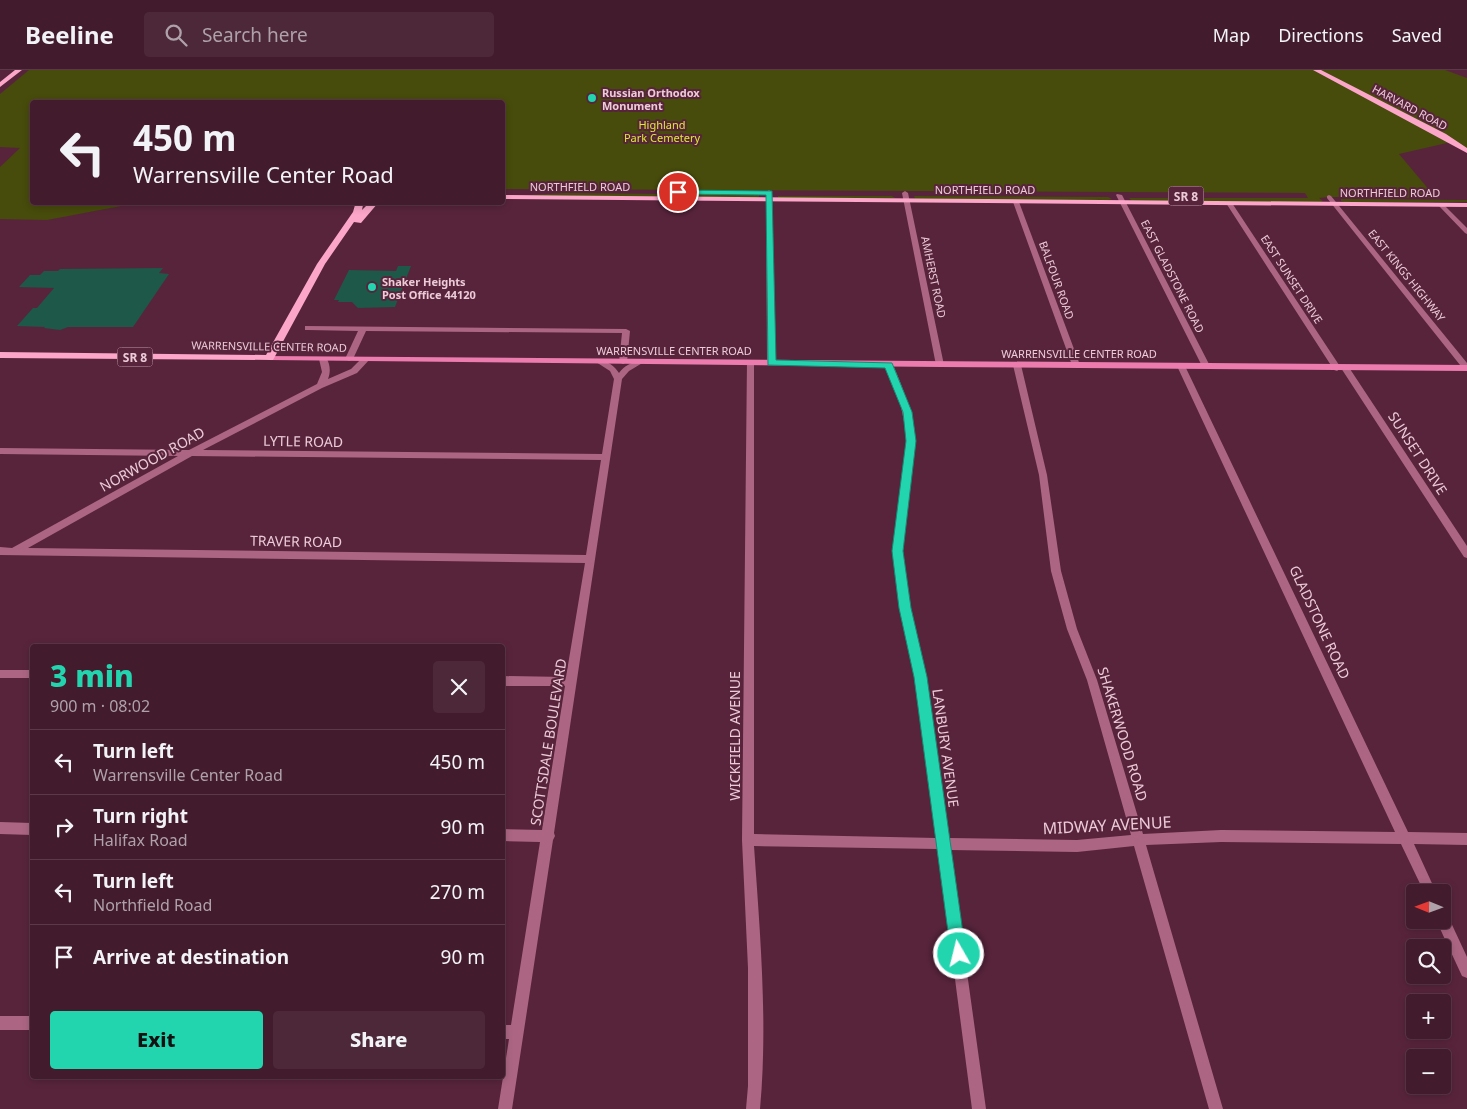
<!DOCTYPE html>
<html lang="en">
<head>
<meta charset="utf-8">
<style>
	body { margin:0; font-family:"Noto Sans",sans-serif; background:#4c2839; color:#f1f3f6; height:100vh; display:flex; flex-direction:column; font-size:19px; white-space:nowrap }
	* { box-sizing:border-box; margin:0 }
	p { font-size:16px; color:#aea1aa }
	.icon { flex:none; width:28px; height:28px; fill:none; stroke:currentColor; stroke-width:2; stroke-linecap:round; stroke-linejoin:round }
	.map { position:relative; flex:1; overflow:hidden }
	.details { position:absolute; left:30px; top:574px; width:475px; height:435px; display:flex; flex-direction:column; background:#421b2d; border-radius:5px; box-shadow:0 2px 8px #0003,0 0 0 1px #5a3949 }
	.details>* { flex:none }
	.hud { position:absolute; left:30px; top:30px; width:475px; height:105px; border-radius:5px; box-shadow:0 2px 8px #0003,0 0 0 1px #5a3949; background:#421b2d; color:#f1f3f6; overflow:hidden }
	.needle { width:32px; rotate:271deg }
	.buttons { position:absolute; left:1406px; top:814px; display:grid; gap:10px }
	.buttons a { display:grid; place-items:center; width:45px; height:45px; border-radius:5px; background:#421b2d; box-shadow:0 2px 8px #0003,0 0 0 1px #5a3949; font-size:25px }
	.pin { position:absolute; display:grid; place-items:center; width:42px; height:42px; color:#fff; margin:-21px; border:2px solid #fff; border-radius:50%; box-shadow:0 1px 5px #0007 }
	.me { position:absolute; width:55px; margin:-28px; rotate:352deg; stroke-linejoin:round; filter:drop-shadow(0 0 4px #0008) }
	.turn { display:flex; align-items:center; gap:18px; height:105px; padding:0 20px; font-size:22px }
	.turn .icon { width:65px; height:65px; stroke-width:2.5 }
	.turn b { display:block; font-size:35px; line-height:42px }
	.round { display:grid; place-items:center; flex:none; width:52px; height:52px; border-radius:5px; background:#4c2839 }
	.summary { display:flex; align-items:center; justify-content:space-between; height:85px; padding:0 20px }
	h1 { font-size:30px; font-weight:800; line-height:38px; color:#22d5af }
	.cta { display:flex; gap:10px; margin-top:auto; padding:10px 20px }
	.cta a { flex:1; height:58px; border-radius:5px; background:#22d5af; color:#111; font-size:20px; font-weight:800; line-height:58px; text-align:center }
	.cta a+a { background:#4c2839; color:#f1f3f6 }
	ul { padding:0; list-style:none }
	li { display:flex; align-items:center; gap:15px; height:65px; padding:0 20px; border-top:1px solid #5a3949 }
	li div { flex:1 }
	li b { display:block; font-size:19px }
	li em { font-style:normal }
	header { display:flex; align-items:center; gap:30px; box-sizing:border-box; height:70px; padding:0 25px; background:#421b2d; border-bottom:1px solid #5a3949 }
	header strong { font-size:24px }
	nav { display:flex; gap:28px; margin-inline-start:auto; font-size:18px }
	.search { width:350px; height:45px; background:#4c2839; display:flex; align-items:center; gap:12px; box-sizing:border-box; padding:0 18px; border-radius:5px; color:#aea1aa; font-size:19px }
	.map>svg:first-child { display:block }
</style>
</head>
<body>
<header>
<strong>Beeline</strong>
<div class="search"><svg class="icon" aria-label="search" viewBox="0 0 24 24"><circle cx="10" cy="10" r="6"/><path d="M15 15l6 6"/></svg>Search here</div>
<nav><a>Map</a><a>Directions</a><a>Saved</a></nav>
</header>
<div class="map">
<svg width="1467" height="1039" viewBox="0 0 1467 1039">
	<rect width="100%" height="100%" fill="#58243c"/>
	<path fill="#474b0b" d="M29,0h1416l22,8v73l-16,-9 -52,12 37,44 -107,-1 -10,1 4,3 -2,1 -189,-1 -3,-3h179l-3,-5 -802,-4 -1,-87h-470v100l105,1 -90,17 -47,-1v-52l20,-19 -20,-1v-53z
		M566,123l193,2v3l-232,-3z
		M778,126h114l3,2h-117z
		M914,126l194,1 4,2 -3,1 -194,-1z
		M1341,129l126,1v2h-123l-3,-1z"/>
	<path fill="#1d5849" d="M398,196h13l-16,41 -37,1 -6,-6h-14l1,-2h-5l15,-30 47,1z
		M163,198l-4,5 10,1 -36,53h-65l-8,3 -16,-2 1,-1 -28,-1 16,-18h4l17,-20 -35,-1 11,-12h10l4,-4h14l2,-2z"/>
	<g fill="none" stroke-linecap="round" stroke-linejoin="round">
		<path fill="#ac6684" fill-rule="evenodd" d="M769,120l3,2 3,171 -4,2 -4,-2 -1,-171z
			M905,121l3,2 36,172 -4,2 -4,-2 -34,-172z
			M1117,124l5,1 88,171 -1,2h-3l-4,-2 -86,-171z
			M1329,125l2,1 136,167v8l-3,-1 -137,-172v-2z
			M1016,130l3,2 61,163 -1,2h-6l-1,-2 -59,-163z
			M1227,132l5,1 109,165 4,-3 3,1 119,180v12l-3,-1 -123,-189 -4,3 -3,-1 -108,-167z
			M1439,134h4l24,24v6l-2,-1 -26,-27z
			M305,256l321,3 4,2 -3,31 -4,2 -4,-2 3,-29 -256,-2 -13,28 -4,2 -4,-2 13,-28 -50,-1h-3z
			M320,287h6c4,7 5,14 2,22l23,-10 12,-12h6l1,2 -13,14 -35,15 -119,62 399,4 12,-75 -4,-8 -14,-9 1,-2c8,-1 18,6 22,13 5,-7 13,-11 21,-13l4,2 -15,9 -7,8 -68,454 1,3 -2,4 -41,269h-14l11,-70h-7v-14h9l29,-183 -38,-1v-12l40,1 23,-144h-63v-10l64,1 19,-114 -585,-8v-8l12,1 166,-92 -178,-2v-6l189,2 128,-66 5,-12 -3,-13zM192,386l409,4 -15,95 -558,-7z
			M747,291h3l4,2v471l182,4 -20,-161 -16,-69 -7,-57 14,-110 -1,-10 -6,-29 -15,-37 4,-2 4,2c11,25 20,49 22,76l-12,110 7,57 16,69 23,161 128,2 54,-5 -44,-155 -20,-51 -16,-58 -12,-96 -26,-110 4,-2 4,2 26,110 14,96 16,58 20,51 46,154 78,-4 174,2 -218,-466 4,-2 4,2 223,466 59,1v12l-53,-1 22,48h-12l-23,-48 -180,-2 -75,3 77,264h-14l-75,-263 -57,6 -127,-2 36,259h-14l-34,-260 -184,-3c6,87 14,176 6,263h-14l2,-23v-118l-6,-128z
			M0,600h32v8h-32z
			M0,752l32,1v12l-32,-1z
			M1442,843l5,1 20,43v21l-5,-2 -26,-56h6z
			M0,946h32v14h-32z"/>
		<path fill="#eb7cad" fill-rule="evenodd" d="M266,286l1201,9v6l-527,-4 -671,-7 -4,-2z"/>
		<path fill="#fca6ca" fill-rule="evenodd" d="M15,0h7l-22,17v-5z
			M1313,0h8l125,64 21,14v5z
			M502,125l965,8v4l-965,-8z
			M353,132h8l2,3 -1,5 8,-8 8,1 -17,20 -7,-1 -29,42 -52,96 -273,-2v-6l266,3 51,-91 36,-52 2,-7z"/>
	</g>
	<path fill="#22d5af" stroke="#168a72" d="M678,120l94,1 4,169 116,3 20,49 4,29 -13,110 8,57 16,69 39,277 -2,6 -5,2 -6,-2 -2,-6 -37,-277 -15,-69 -7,-57 14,-110 -3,-29 -18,-44 -117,-3 -2,-170 -91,-1 -1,-2z"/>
	<g fill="#22d5af" stroke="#58243c" stroke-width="2">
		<circle cx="592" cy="28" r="5"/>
		<circle cx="372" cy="217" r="5"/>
	</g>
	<g text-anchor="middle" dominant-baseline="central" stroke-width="4" stroke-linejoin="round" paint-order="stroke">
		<g font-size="11" font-weight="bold" fill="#eccbd7" stroke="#58243c" text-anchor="start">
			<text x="602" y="22">Russian Orthodox<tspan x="602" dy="13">Monument</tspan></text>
			<text x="382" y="211">Shaker Heights<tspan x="382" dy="13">Post Office 44120</tspan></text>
		</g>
		<g font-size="11" fill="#eccbd7" stroke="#58243c">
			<text transform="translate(1410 37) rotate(28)">HARVARD ROAD</text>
			<text x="580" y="116">NORTHFIELD ROAD</text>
			<text x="985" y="119">NORTHFIELD ROAD</text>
			<text x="1390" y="122">NORTHFIELD ROAD</text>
			<text transform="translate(1407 205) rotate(51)">EAST KINGS HIGHWAY</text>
			<text transform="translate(1173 206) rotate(63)">EAST GLADSTONE ROAD</text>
			<text transform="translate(934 207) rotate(78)">AMHERST ROAD</text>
			<text transform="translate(1292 209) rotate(57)">EAST SUNSET DRIVE</text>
			<text transform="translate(1057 210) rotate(70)">BALFOUR ROAD</text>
			<text transform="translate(269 276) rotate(1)">WARRENSVILLE CENTER ROAD</text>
			<text x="674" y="280">WARRENSVILLE CENTER ROAD</text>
			<text x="1079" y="283">WARRENSVILLE CENTER ROAD</text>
		</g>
		<g font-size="11" fill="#dde937" stroke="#58243c">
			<text x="662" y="54">Highland<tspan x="662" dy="13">Park Cemetery</tspan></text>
		</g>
		<g fill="#58243c" stroke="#c099a8" stroke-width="1">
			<rect x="1168.5" y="116.5" width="35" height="19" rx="4"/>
			<rect x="117.5" y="277.5" width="35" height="19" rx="4"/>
		</g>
		<g font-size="12" font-weight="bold" fill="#eccbd7">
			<text x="1186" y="126">SR 8</text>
			<text x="135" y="287">SR 8</text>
		</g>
		<g font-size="14" fill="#eccbd7" stroke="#58243c">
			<text transform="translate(303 371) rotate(1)">LYTLE ROAD</text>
			<text transform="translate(1418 383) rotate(57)">SUNSET DRIVE</text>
			<text transform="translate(152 389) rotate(-29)">NORWOOD ROAD</text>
			<text transform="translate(296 471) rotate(1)">TRAVER ROAD</text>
			<text transform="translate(1320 552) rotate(65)">GLADSTONE ROAD</text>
			<text transform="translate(1123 664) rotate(73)">SHAKERWOOD ROAD</text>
			<text transform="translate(734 666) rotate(-90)">WICKFIELD AVENUE</text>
			<text transform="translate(548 672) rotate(-81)">SCOTTSDALE BOULEVARD</text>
			<text transform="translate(946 678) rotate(82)">LANBURY AVENUE</text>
		</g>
		<g font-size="16" fill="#eccbd7" stroke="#58243c">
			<text transform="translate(1107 755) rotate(-3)">MIDWAY AVENUE</text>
		</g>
	</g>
</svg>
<div class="buttons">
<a><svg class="needle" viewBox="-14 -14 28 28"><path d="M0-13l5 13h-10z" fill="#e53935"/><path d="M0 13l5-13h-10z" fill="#aea1aa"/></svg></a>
<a><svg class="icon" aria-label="search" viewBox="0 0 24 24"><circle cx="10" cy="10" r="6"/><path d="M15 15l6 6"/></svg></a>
<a>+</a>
<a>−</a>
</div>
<div class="pin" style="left:678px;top:122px;background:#d93025"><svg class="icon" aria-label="arrive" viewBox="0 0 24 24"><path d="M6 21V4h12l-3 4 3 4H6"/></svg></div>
<svg class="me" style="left:959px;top:884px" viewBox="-20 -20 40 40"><circle r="17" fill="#22d5af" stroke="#fff" stroke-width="3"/><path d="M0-11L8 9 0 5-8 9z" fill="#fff"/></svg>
<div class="hud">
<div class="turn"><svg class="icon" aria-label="left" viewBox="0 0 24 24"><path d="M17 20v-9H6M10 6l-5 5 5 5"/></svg><div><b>450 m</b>Warrensville Center Road</div></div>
</div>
<section class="details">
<div class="summary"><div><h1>3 min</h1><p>900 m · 08:02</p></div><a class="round"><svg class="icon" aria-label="close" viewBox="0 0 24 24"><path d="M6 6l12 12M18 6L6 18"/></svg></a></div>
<ul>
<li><svg class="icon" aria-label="left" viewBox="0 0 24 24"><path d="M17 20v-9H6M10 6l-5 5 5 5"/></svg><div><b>Turn left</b><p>Warrensville Center Road</p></div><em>450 m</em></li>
<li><svg class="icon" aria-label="right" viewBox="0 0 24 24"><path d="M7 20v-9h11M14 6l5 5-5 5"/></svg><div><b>Turn right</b><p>Halifax Road</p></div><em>90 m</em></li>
<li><svg class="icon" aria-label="left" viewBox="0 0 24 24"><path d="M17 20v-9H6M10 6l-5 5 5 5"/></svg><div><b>Turn left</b><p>Northfield Road</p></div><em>270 m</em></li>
<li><svg class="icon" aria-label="arrive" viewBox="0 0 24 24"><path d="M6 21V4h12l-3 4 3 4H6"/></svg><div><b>Arrive at destination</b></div><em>90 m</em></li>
</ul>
<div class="cta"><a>Exit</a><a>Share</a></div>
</section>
</div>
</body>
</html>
